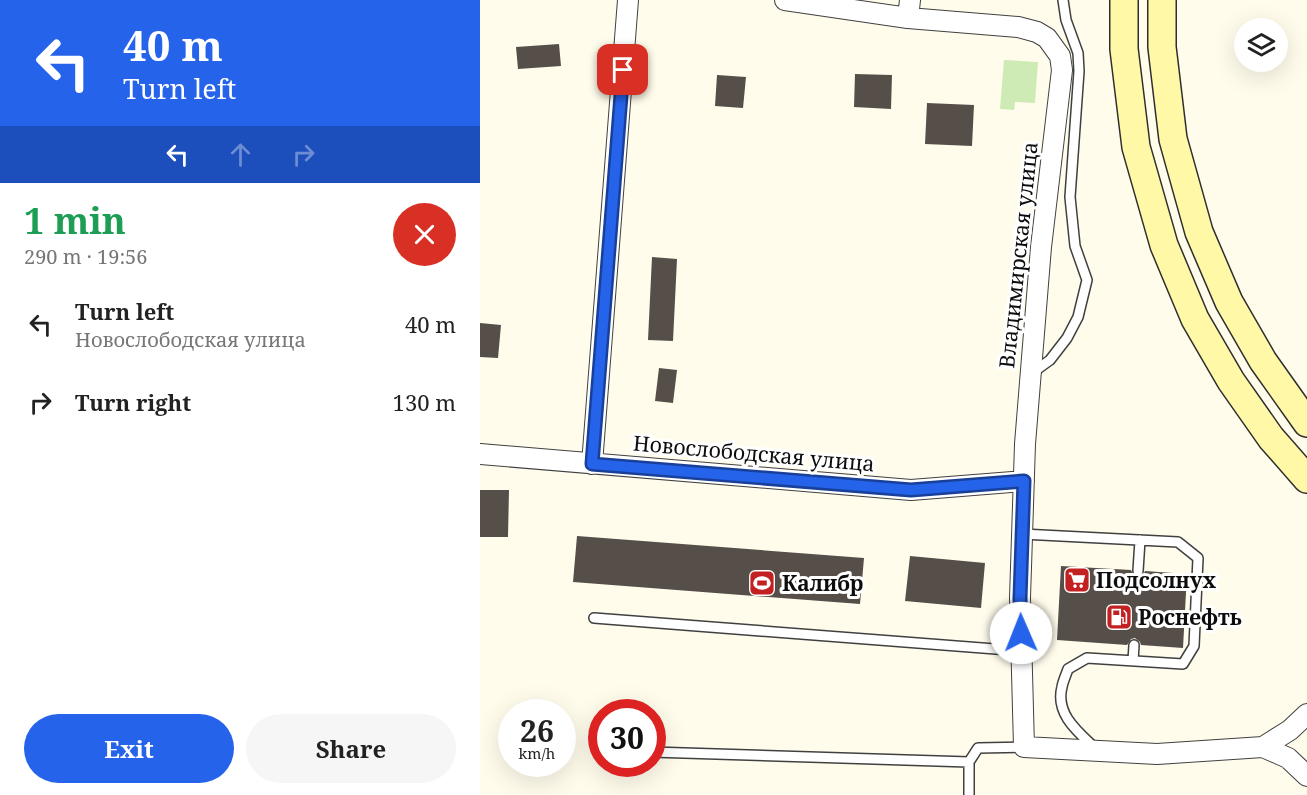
<!DOCTYPE html>
<html lang="en">
<head>
<meta charset="utf-8">
<style>
	body { margin:0; font-family:"Noto Serif",serif; background:#f6f6f6; color:#222; height:100vh; display:flex; flex-direction:column; font-size:22px; white-space:nowrap }
	* { box-sizing:border-box; margin:0 }
	p { font-size:20px; color:#767676 }
	.icon { flex:none; width:33px; height:33px; fill:none; stroke:currentColor; stroke-width:2; stroke-linecap:round; stroke-linejoin:round }
	.map { position:relative; flex:1; overflow:hidden }
	.side { display:flex; flex-direction:column; background:#fff; width:480px }
	.side>* { flex:none }
	.hud { background:#2563eb; color:#fff; overflow:hidden }
	.fabs { position:absolute; left:754px; top:18px; display:grid; gap:12px }
	.fabs a { display:grid; place-items:center; width:54px; height:54px; border-radius:50%; background:#fff; box-shadow:0 6px 24px #0002; font-size:30px }
	.speed { position:absolute; left:18px; top:699px; display:flex; gap:12px; font-size:30px; font-weight:700; text-align:center }
	.speed>* { display:grid; place-content:center; width:78px; height:78px; border-radius:50%; background:#fff; box-shadow:0 6px 24px #0002; line-height:1 }
	.speed small { font-size:15px; font-weight:400 }
	.speed .limit { border:9px solid #d22; background:#fff; color:#111 }
	.pin { position:absolute; display:grid; place-items:center; width:51px; height:51px; color:#fff; margin:-26px; border-radius:12px; box-shadow:0 3px 9px #0006 }
	.me { position:absolute; width:66px; margin:-33px; rotate:359deg; stroke-linejoin:round; filter:drop-shadow(0 0 4px #0008) }
	.turn { display:flex; align-items:center; gap:21px; height:126px; padding:0 24px; font-size:27px }
	.turn .icon { width:78px; height:78px; stroke-width:2.5 }
	.turn b { display:block; font-size:42px; line-height:51px }
	.lanes { display:flex; align-items:center; height:57px; padding:0 24px; background:#0003; justify-content:center; gap:30px; direction:ltr }
	.lanes .off { opacity:.35 }
	.round { display:grid; place-items:center; flex:none; width:63px; height:63px; border-radius:32px; background:#f6f6f6 }
	.overview { display:flex; align-items:center; justify-content:space-between; height:102px; padding:0 24px }
	h1 { font-size:36px; font-weight:700; line-height:45px; color:#1e9e55 }
	.action { display:flex; gap:12px; margin-top:auto; padding:12px 24px }
	.action a { flex:1; height:69px; border-radius:36px; background:#2563eb; color:#fff; font-size:24px; font-weight:700; line-height:69px; text-align:center }
	.action a+a { background:#f6f6f6; color:#222 }
	ul { padding:0; list-style:none }
	li { display:flex; align-items:center; gap:18px; height:78px; padding:0 24px }
	li div { flex:1 }
	li b { display:block; font-size:22px }
	li em { font-style:normal }
	main { display:flex; flex:1; min-height:0 }
	.map>svg:first-child { display:block }
</style>
</head>
<body>
<main>
<section class="side">
<div class="hud">
<div class="turn"><svg class="icon" aria-label="left" viewBox="0 0 24 24"><path d="M17 20v-9H6M10 6l-5 5 5 5"/></svg><div><b>40 m</b>Turn left</div></div>
<div class="lanes"><svg class="icon" aria-label="left" viewBox="0 0 24 24"><path d="M17 20v-9H6M10 6l-5 5 5 5"/></svg><svg class="icon off" aria-label="ahead" viewBox="0 0 24 24"><path d="M12 20V5M6 11l6-6 6 6"/></svg><svg class="icon off" aria-label="right" viewBox="0 0 24 24"><path d="M7 20v-9h11M14 6l5 5-5 5"/></svg></div>
</div>
<div class="overview"><div><h1>1 min</h1><p>290 m · 19:56</p></div><a class="round" style="background:#d93025;color:#fff"><svg class="icon" aria-label="close" viewBox="0 0 24 24"><path d="M6 6l12 12M18 6L6 18"/></svg></a></div>
<ul>
<li><svg class="icon" aria-label="left" viewBox="0 0 24 24"><path d="M17 20v-9H6M10 6l-5 5 5 5"/></svg><div><b>Turn left</b><p>Новослободская улица</p></div><em>40 m</em></li>
<li><svg class="icon" aria-label="right" viewBox="0 0 24 24"><path d="M7 20v-9h11M14 6l5 5-5 5"/></svg><div><b>Turn right</b></div><em>130 m</em></li>
</ul>
<div class="action"><a>Exit</a><a>Share</a></div>
</section>
<div class="map">
<svg width="827" height="795" viewBox="0 0 827 795">
	<rect width="100%" height="100%" fill="#fffcec"/>
	<path fill="#cfebb5" d="M524,60l34,2 -3,41 -20,-1 -1,8 -14,-1z"/>
	<path fill="#564e49" d="M79,44l2,22 -43,3 -2,-22z
		M375,74l37,1 -1,34 -37,-2z
		M237,75l29,2 -3,31 -28,-2z
		M447,103l47,2 -2,41 -47,-2z
		M172,257l25,2 -4,82 -25,-1z
		M0,323l21,2 -3,33 -18,-1z
		M179,368l18,2 -4,33 -18,-2z
		M0,490h29l-1,47h-28z
		M97,536l287,22 -4,46 -287,-22z
		M430,556l75,7 -4,45 -76,-7z
		M581,566l70,4 3,6 4,2 5,-3 2,-4 42,3 -4,74 -42,-3 -1,-3 -5,-4 -4,1 -4,6 -70,-5z"/>
	<g fill="none" stroke-linecap="round" stroke-linejoin="round">
		<defs>
			<path id="lane" d="M552,373l18,-13 17,-22 11,-21 9,-37 -12,-34 -5,-49 9,-126 -1,-18 -12,-33 -3,-20
				M542,534l156,8 20,16 -4,88 -11,18 -96,-6 -19,11c-2,6 -5,12 -6,18 -7,27 16,45 33,61
				M658,571l2,-31
				M114,618l427,33
				M653,661l1,-16
				M172,752l317,10
				M489,795v-33l9,-14 46,-1"/>
			<path id="street" d="M305,0l123,18 110,9 19,5 10,6 13,18 2,14 -21,177 -16,197 -5,154 4,149 133,7 106,-7 25,11 19,18
				M428,18l2,-18
				M0,454l431,36 113,-9
				M112,464l36,-464
				M783,747l27,-17 17,-16"/>
			<path id="secondary" d="M644,0v49l12,98 28,98 31,74 36,62 40,57 36,41
				M682,0v47l11,92 26,93 30,70 34,59 44,62"/>
		</defs>
		<use href="#lane" stroke="#404040" stroke-width="12"/>
		<use href="#street" stroke="#404040" stroke-width="22"/>
		<use href="#secondary" stroke="#2f2f2f" stroke-width="30"/>
		<use href="#lane" stroke="#fff" stroke-width="9"/>
		<use href="#street" stroke="#fff" stroke-width="20"/>
		<use href="#secondary" stroke="#fff9a7" stroke-width="27"/>
	</g>
	<g fill="none" stroke-linecap="round" stroke-linejoin="round">
		<defs>
			<path id="route" d="M143,70l-31,394 319,26 113,-9 -4,117 1,35"/>
		</defs>
		<use href="#route" stroke="#184099" stroke-width="15"/>
		<use href="#route" stroke="#2563eb" stroke-width="10"/>
	</g>
	<defs>
		<symbol id="supermarket-square" viewBox="-11 -11 22 22"><rect x="-9" y="-9" width="18" height="18" rx="4" fill="#c22021" stroke="#fff"/><path d="M-6-5.5h2.5l.6 2H6L4.5 2H-2.5L-4.4-4H-6ZM-1.5 3.2a1.3 1.3 0 1 0 .1 0ZM3 3.2a1.3 1.3 0 1 0 .1 0Z" fill="#fff"/></symbol>
		<symbol id="stadium-square" viewBox="-11 -11 22 22"><rect x="-9" y="-9" width="18" height="18" rx="4" fill="#c22021" stroke="#fff"/><path d="M0-5a6.5 5 0 1 0 0 10a6.5 5 0 1 0 0-10ZM-3.5-1.8h7v3.6h-7Z" fill="#fff"/></symbol>
		<symbol id="fuel-square" viewBox="-11 -11 22 22"><rect x="-9" y="-9" width="18" height="18" rx="4" fill="#c22021" stroke="#fff"/><path d="M-5.5-6h7V0h2V4h1.3V-2.5L3-4.5l.8-.8L6-3V5H2.5V1h-1V6h-7ZM-4.2-4.7v3.2H.2V-4.7Z" fill="#fff"/></symbol>
	</defs>
	<g fill-rule="evenodd">
		<use href="#supermarket-square" x="582" y="565" width="30" height="30"/>
		<use href="#stadium-square" x="267" y="568" width="30" height="30"/>
		<use href="#fuel-square" x="624" y="602" width="30" height="30"/>
	</g>
	<g text-anchor="middle" dominant-baseline="central" stroke-width="6" stroke-linejoin="round" paint-order="stroke">
		<g font-size="21" fill="#0d0d0d" stroke="#fff">
			<text transform="translate(538 255) rotate(-84)">Владимирская улица</text>
			<text transform="translate(274 453) rotate(5)">Новослободская улица</text>
		</g>
		<g font-size="21" font-weight="bold" fill="#0d0d0d" stroke="#fff" text-anchor="start">
			<text x="616" y="580">Подсолнух</text>
			<text x="302" y="583">Калибр</text>
			<text x="658" y="617">Роснефть</text>
		</g>
	</g>
</svg>
<div class="fabs">
<a><svg class="icon" aria-label="layers" viewBox="0 0 24 24"><path d="M12 4l9 5-9 5-9-5zM3 14l9 5 9-5"/></svg></a>
</div>
<div class="speed"><div>26<small>km/h</small></div><div class="limit">30</div></div>
<div class="pin" style="left:143px;top:70px;background:#d93025"><svg class="icon" aria-label="arrive" viewBox="0 0 24 24"><path d="M6 21V4h12l-3 4 3 4H6"/></svg></div>
<svg class="me" style="left:541px;top:633px" viewBox="-20 -20 40 40"><circle r="19" fill="#fff"/><path d="M0-13L10 11 0 6-10 11z" fill="#2563eb"/></svg>
</div>
</main>
</body>
</html>
